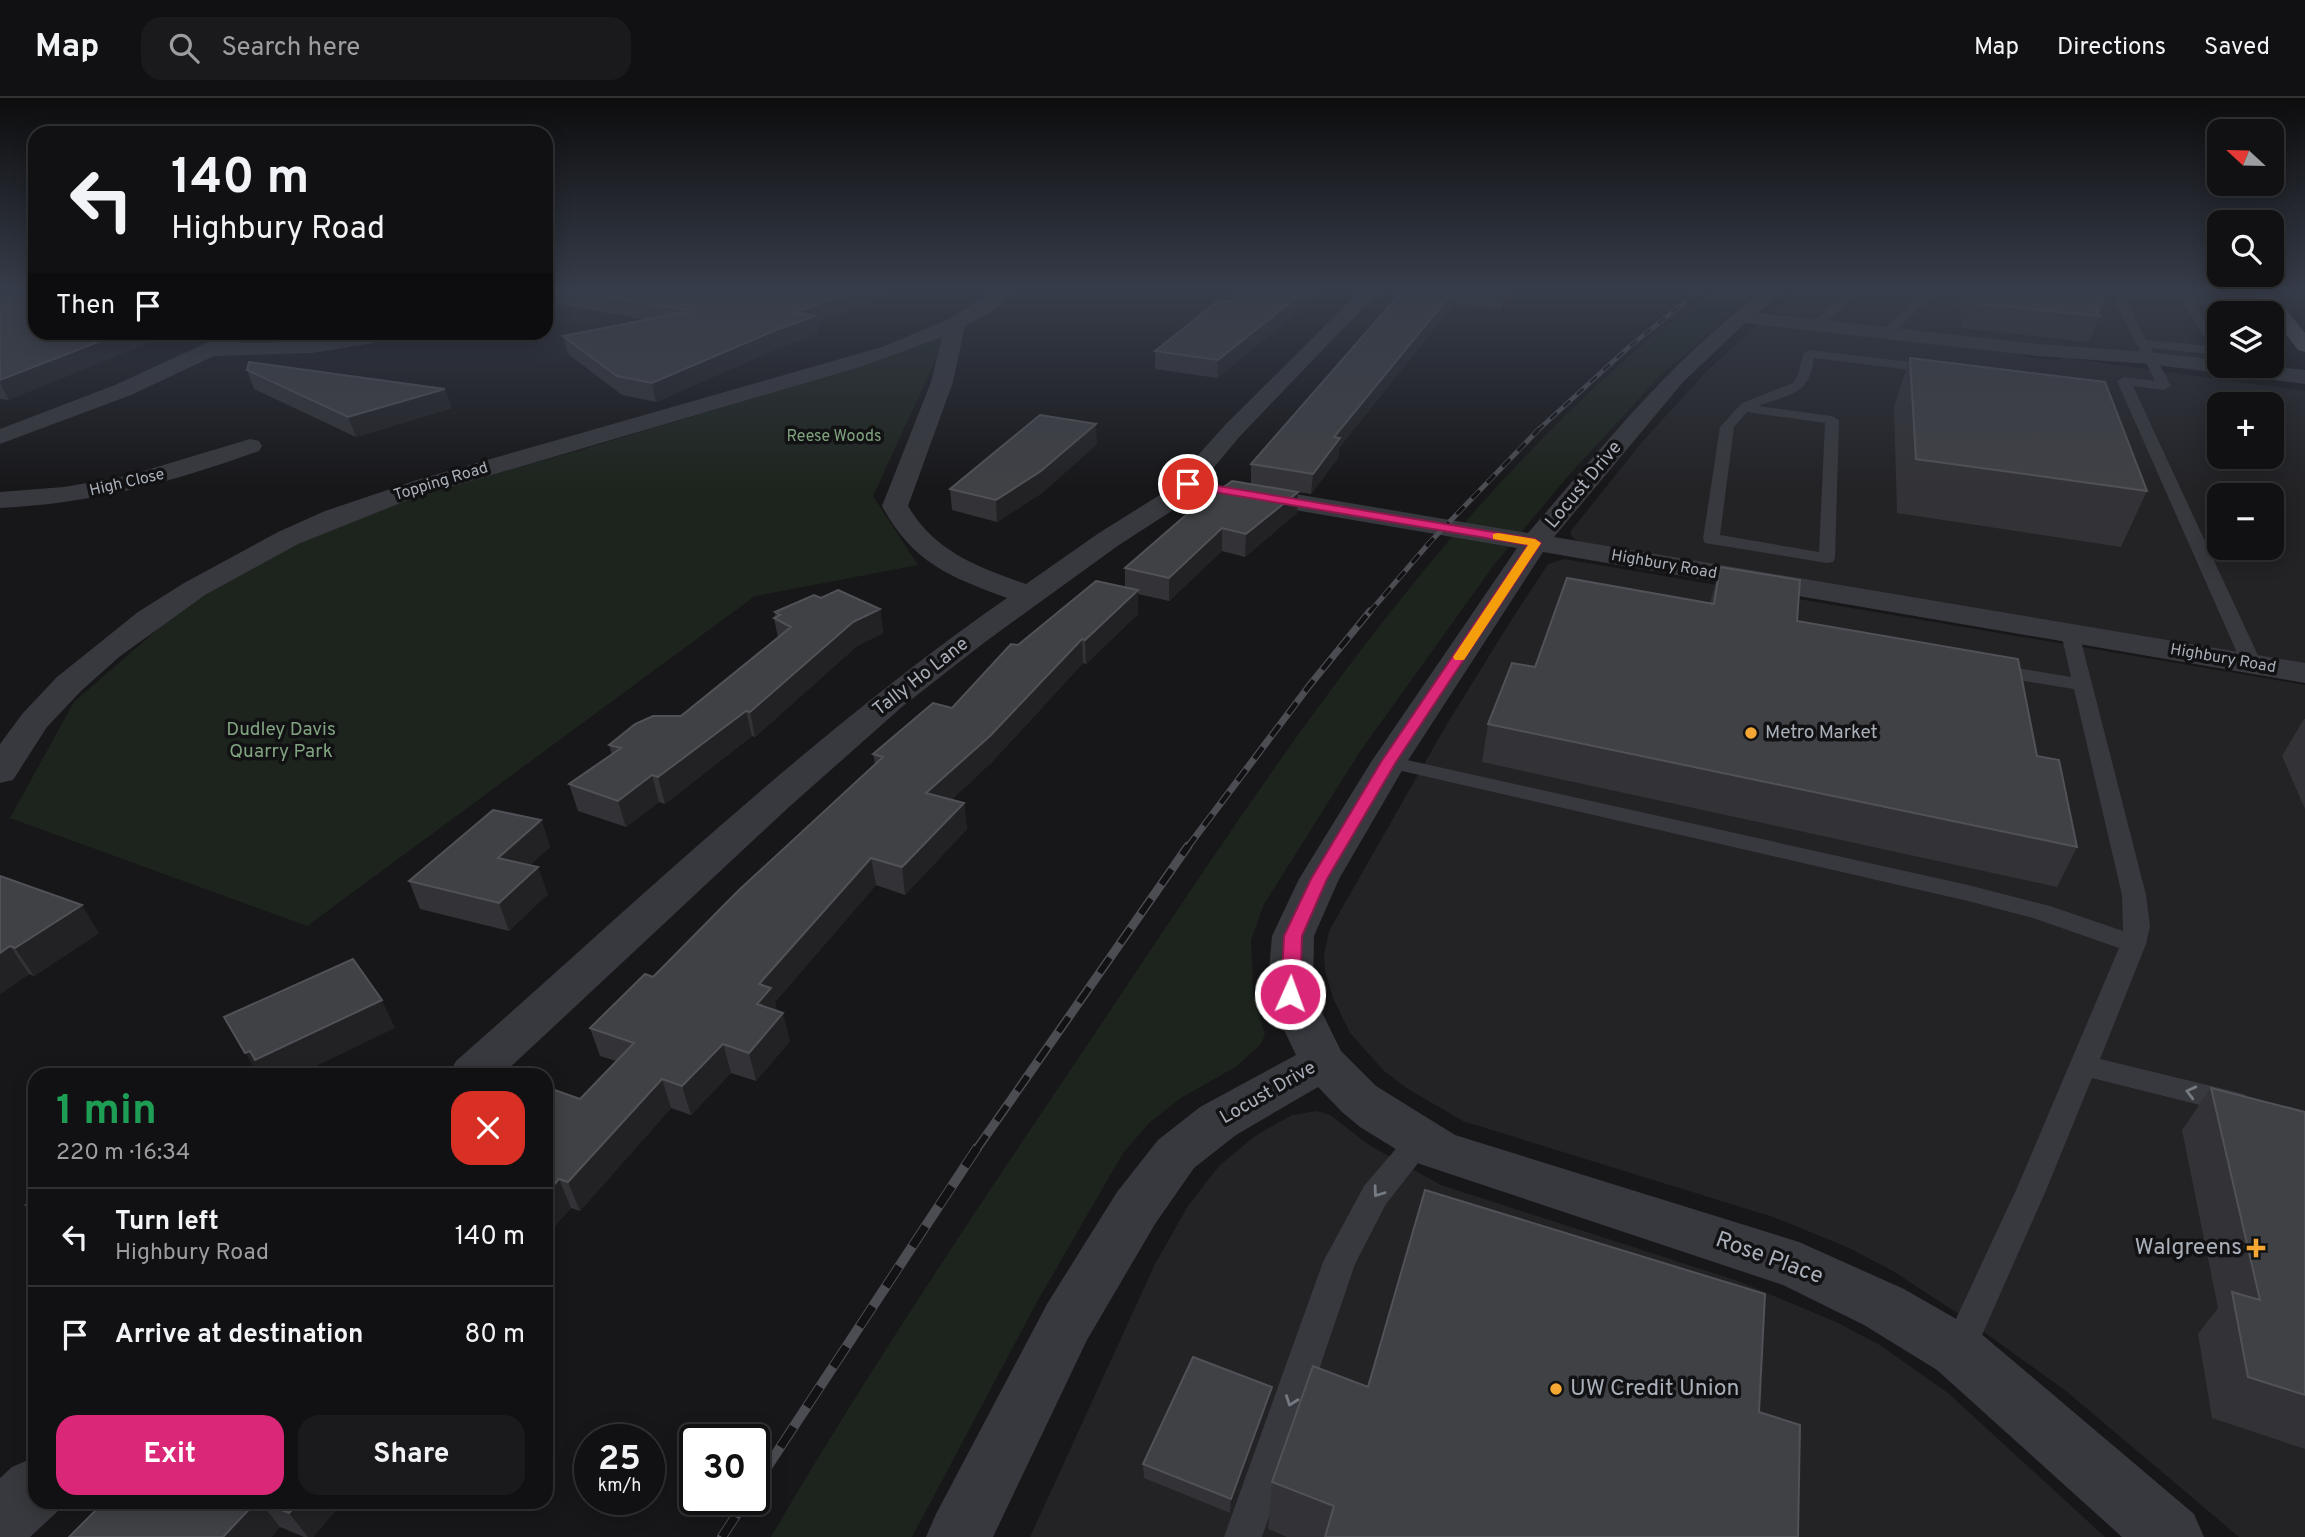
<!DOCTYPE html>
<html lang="en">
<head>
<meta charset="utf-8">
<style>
	body { margin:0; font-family:Overpass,sans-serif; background:#1a1a1c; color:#f1f3f6; height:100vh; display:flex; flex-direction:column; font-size:26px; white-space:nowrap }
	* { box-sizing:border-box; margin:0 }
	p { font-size:23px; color:#9c9da0 }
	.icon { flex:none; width:38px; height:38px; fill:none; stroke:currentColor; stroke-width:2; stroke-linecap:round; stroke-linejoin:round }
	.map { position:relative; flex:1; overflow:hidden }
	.side { position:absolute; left:28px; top:970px; width:525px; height:441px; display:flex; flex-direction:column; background:#111113; border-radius:21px; box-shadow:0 4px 18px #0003,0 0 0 2px #303133 }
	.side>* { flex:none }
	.banner { position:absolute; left:28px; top:28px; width:525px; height:214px; border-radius:21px; box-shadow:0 4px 18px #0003,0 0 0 2px #303133; background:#111113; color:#f1f3f6; overflow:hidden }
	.needle { width:46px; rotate:292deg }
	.fabs { position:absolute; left:2207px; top:21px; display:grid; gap:14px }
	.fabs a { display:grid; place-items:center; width:77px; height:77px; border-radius:14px; background:#111113; box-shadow:0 4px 18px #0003,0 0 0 2px #303133; font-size:35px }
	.speed { position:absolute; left:574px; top:1326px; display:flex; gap:14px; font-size:35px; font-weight:700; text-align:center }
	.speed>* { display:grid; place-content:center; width:91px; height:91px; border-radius:50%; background:#111113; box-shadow:0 4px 18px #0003,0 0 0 2px #303133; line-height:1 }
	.speed small { font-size:18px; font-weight:400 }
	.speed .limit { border:4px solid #111; border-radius:10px; background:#fff; color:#111 }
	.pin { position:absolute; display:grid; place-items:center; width:60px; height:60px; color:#fff; margin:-30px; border:4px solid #fff; border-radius:50%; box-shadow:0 2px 7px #0007 }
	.me { position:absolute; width:77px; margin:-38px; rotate:2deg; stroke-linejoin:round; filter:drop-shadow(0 0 5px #0008) }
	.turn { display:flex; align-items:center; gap:24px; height:147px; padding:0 28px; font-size:32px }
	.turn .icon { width:91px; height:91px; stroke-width:2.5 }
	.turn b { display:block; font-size:49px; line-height:60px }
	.then { display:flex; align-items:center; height:66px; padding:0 28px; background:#0003; gap:14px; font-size:26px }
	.round { display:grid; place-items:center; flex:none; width:74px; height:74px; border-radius:21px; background:#1a1a1c }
	.summary { display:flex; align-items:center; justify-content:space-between; height:119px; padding:0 28px }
	h1 { font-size:42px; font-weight:700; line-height:52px; color:#1e9e55 }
	.action { display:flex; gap:14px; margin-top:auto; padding:14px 28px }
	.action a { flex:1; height:80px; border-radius:21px; background:#db2777; color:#fff; font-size:28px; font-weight:700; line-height:80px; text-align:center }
	.action a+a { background:#1a1a1c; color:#f1f3f6 }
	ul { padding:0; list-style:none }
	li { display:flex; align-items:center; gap:21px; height:98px; padding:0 28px; border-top:2px solid #303133 }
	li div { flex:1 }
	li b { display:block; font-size:26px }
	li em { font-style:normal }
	header { display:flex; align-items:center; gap:42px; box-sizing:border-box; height:98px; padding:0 35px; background:#111113; border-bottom:2px solid #303133 }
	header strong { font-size:33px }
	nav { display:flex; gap:38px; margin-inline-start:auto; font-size:24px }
	.search { width:490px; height:63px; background:#1a1a1c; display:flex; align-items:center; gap:18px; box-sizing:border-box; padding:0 24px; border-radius:21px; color:#9c9da0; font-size:26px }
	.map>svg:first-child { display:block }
</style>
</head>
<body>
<header>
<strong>Map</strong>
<div class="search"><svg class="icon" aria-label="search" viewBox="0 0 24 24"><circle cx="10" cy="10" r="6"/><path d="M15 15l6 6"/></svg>Search here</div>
<nav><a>Map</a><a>Directions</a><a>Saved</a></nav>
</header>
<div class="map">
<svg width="2305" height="1439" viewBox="0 0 2305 1439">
	<rect width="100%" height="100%" fill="#171719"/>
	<path fill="#232326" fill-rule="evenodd" d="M1798,190h441l19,25h-39v48l-194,-16 -239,-27 -13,-4v-4z
		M1758,226l262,29 7,4 29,3 11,-2 238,33v273l-722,-121 -10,-5 -3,-6 72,-90 66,-72zM2219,306h53v53h-53zM2219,397h53v53h-53z
		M1564,461l741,126v852h-66l-173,-146 -106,-76 -67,-44 -46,-24 -74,-30 -310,-96 -55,-32 -24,-18 -34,-38 -17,-35 -8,-27 -1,-16 5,-24 115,-202 66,-107 38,-58z
		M1317,1013l13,4 39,30 72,40 297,96 98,41 44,23 68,48 157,144h-1075l125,-273 33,-58 31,-40 36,-30 37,-21z"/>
	<path fill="#1d241d" d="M1718,190h43l-103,90 -90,98 -74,89 -133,185 -98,156 -12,34 2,53 12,42 -5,10 -23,21 -56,32 -31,24 -27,31 -85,147 -126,237h-141c105,-180 223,-353 339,-526 159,-238 318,-484 538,-671 22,-19 47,-35 70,-52z
		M948,235l-75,163 45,69 -163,31 -448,330 -297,-108 64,-116 108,-94 118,-67 113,-45 168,-46 285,-86z"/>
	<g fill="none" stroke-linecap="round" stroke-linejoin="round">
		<path fill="#38393e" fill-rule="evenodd" d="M1855,190h12l-48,40h-8v-6z
			M1923,190l15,1 -47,47h-8v-6l41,-40z
			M2069,190h38l70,7 -3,-4 7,-3 8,8 87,9 6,3 -6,3 -82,-8 25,39v13l-68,-7 20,38 -7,4 -31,-4 129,278 -3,4h-14l-3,-4 -125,-283 7,-4 31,4 -43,-86 -38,-4zM2124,198l58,6 28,44 -64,-6z
			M1809,252l127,15 6,4 -6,4 -122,-15c-5,39 -26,36 -56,48l74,10 7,4 -4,138 -2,4 -6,1 -122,-20 -2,-4 17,-112 22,-24 51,-20 5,-8 5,-21zM1747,314l78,11 -6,129 -99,-17 14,-108z
			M2070,529l9,6 67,262 4,31 -4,18 -46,115 136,33 10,3 5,8 -5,8 -10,3 -144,-36 -45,110 -77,174 -12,5 -12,-5 -5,-11 76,-163 102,-240 -86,-30 -65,-17 -579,-133 -8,-1 -3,-5 3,-5 8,-1 579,129 82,21 73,25 -1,-36 -48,-206 -81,-13 -10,-6 10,-6 78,13 -10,-44z
			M1422,1029l11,4 4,8 -51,65 -31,60 -93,273h-38l99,-275 41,-76 47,-55z"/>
		<path fill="#38393e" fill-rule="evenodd" d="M577,190h30l-2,4 -59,16v-12z
			M999,190h21l-29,24 -26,14 -12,56 -45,124c27,46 70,61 118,78l73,-51 67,-42 59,-66 138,-137h19l-141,147 -57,68 -65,42 -134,97 -82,64 -114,101 -286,267h-54l7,-13c180,-158 354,-326 551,-463 -59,-22 -94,-35 -125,-92l49,-124 11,-45 -79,29 -450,132 -115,46 -93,51 -86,62 -38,34 -34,36 -34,53 -13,3v-39l23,-31 34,-36 81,-65 46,-29 94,-51 47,-21 92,-31 465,-133 65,-27z
			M1768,190h21l-31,25 280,31 111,8 70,8v6h47l39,4v14l-156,-20 -111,-8 -293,-33 -62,59 -129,155 751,126v20l-762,-131 -136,210 -68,117 -25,57 -1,58 28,57 35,35 79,49 344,107 105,47 75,43 215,182 10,23h-82l-185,-167 -73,-45 -81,-40 -363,-121 -60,-37 -18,-15 -24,-25 -82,48 -42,33 -39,56 -68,116 -94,197h-67l10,-23 111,-210 70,-112 41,-52 42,-33 96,-52 -29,-61 5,-58 27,-57 72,-117 146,-214 -269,-46 -9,-2 -4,-6 4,-6 9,-2 280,47c76,-87 146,-178 240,-245z
			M230,234h28l-17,11 71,-2 51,-9h50l-10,6 -91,15 -98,3 -83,39 -131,49v-15l115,-44z
			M250,341l9,2 3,5 -3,5c-85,31 -169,53 -259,57v-16l64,-5 63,-11z
			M35,1359v45h27l-4,9 -28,26h-30v-59l12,-11z"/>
		<path fill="#54565d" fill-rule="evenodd" d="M2250,190h19l36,45v19l-7,-2z"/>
		<defs>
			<path id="rail-far4" d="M1537,333l93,-85 73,-58"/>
			<path id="rail-far3" d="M1369,515l61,-71 109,-113"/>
			<path id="rail-far2" d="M1187,750l122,-162 61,-75"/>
			<path id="rail-far1" d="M976,1052l212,-304"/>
			<path id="rail" d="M754,1389l223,-339
				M722,1439l24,-37"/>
		</defs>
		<use href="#rail-far4" stroke="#4b4d53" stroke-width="4.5"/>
		<use href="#rail-far3" stroke="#4b4d53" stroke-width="5"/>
		<use href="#rail-far2" stroke="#4b4d53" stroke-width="7"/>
		<use href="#rail-far1" stroke="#4b4d53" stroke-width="9"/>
		<use href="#rail" stroke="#4b4d53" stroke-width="10"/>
		<use href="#rail-far4" stroke="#121214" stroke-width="2.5" stroke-dasharray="9" stroke-linecap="butt"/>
		<use href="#rail-far3" stroke="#121214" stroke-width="3.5" stroke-dasharray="11" stroke-linecap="butt"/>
		<use href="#rail-far2" stroke="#121214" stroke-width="4.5" stroke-dasharray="14" stroke-linecap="butt"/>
		<use href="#rail-far1" stroke="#121214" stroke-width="6" stroke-dasharray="18" stroke-linecap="butt"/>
		<use href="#rail" stroke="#121214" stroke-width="8" stroke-dasharray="24" stroke-linecap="butt"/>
	</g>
	<path fill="#333337" d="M546,190l323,17 -53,18 2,11 -39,14 -123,54 -34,-7 -54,-41 -5,-18 83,-16 -80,-15 -4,-16z
		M1247,190h80l-110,90 -62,-9v-18l76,-50z
		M1405,190h109l-13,21 -47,-5 -115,144 -1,10 -27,36 -13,-2 -1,21 -52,44 -23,-6 -53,50 -31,-7v20l-52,50 -3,-1 -91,99 -41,38 13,3 3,26 -62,66 -29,-10 -101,117 2,9 13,30 -34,40 -25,-8 -40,42 -20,-7 -91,103 -9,-3 -16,18 -9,-4v-135l34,12 36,-38 -16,-5 -10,-28 63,-51 222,-213 -2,-10 79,-46 66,-63 107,-57v-20l126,-84v-20z
		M1957,190h142l6,13 -16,41 -127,-14z
		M0,200l9,102 -9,-1z
		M1910,260l237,133 -26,56 -224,-34 -3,-107z
		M247,272l205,38 -96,29 -102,-48z
		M1097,346l-55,49 -45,29 -45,-12 -2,-21z
		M1720,469l77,54 240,135 40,91 -20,40 -575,-125 6,-38 47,-57 175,-64z
		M821,500l59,11 3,24 -26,13 -102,91 -3,-1 -87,68 -6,-2 -33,25 -48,-16 -9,-27 43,-29 -3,-10 72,-29 97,-78 -4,-20 1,-1v-5z
		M2304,621h1v90l-23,-53z
		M541,722l9,27 -20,18 18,29 -39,37 -89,-22 -11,-28z
		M0,778l99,57 -65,43 -5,-2 -29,20z
		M2211,990l94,24v337l-93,-31 -14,-84 20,-26 -36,-178z
		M35,1100v19l-9,-12z
		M1368,1289l391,25 39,125h-511l-19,-8 4,-47z
		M1270,1303l-40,112 -86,-35 -1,-14z
		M104,1404h239l-30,35h-9l-24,-10 -9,10h-202z"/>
	<path fill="#222225" d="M546,190h21l-21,5z
		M867,190h27l-25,17 -53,18 2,11 -39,14 -123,54 -4,-19 143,-71z
		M1308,190h19l-110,90 1,-18z
		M1456,190l-2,16 -115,144 -1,10 -27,36 2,-20 21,-37z
		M1506,190h8l-13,21 2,-16z
		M124,234h52l-167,68 -9,-17v-3z
		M445,291l7,19 -96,29 -8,-20z
		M1096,326l1,20 -55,49 -45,29 -1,-22z
		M1298,394l-1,21 -52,44 1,-23z
		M1222,430v23l-53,50v-23z
		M1138,492v24l-52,50 -1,-24z
		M880,511l3,24 -26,13 -102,91 -5,-25 103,-90z
		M1082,541l1,24 -91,99 -63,58 -3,-27z
		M746,613l6,25 -87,68 -7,-27z
		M652,677l7,27 -33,25 -8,-26z
		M964,705l3,26 -62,66 -3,-28z
		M541,722l9,27 -42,38 -10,-27z
		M871,760l5,27 -101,117 3,14 -21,-12 2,-20z
		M538,769l10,27 -39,37 -10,-28z
		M82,807l17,28 -65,43 -19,-28z
		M10,848l19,28 -29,20v-41z
		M382,902l13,28 -95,46h-42l-13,-21z
		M783,915l7,28 -34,40 -7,-28z
		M723,946l8,29 -40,42 -9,-29z
		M662,981l9,29 -91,103 -12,-29z
		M559,1081l12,29 -16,18 -9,-22v-10z
		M1272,1289l-2,14 -40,112 1,-14z
		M256,1404h4l20,25 -9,10h-48z
		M299,1404h44l-30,35h-5l-19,-24z"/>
	<path fill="#404145" stroke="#505257" stroke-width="2" d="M562,190h305l-72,24 20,4 -39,14 -124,53 -35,-7 -54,-40 127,-25z
		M1247,190h61l-90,72 -63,-9 64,-51 12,1z
		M1405,190h51l-122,149 6,1 -27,36 -62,-10z
		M1459,190h47l-3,5z
		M1969,190h130l6,13 -7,-1 2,4h-4l2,4h-2l4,8 -129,-13z
		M35,192v42h89l-124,48v-82z
		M1910,260l195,24 42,109 -231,-32z
		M249,264l196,27 -97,28 -101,-47z
		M1040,317l56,9 -55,47 -45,29 -46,-11z
		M1232,383l66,11 -52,42 -24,-6 -53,50 -44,-10 61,-53z
		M1720,469l80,13 -3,41 221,38 19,97 22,4 18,87 -589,-123 24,-61 23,4 32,-89 147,26z
		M1096,483l42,9 -53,50 -3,-1 -92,97 -64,57 38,10 -62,64 -31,-9 -112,126 12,4 -14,16 26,9 -34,40 -26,-9 -41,42 -20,-7 -94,103 -9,-3 -13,15v-107l34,12 54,-56 -44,-15 55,-54 8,3 86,-87 144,-133 -10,-3 60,-51 19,5 59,-64 7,1z
		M838,492l42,19 -27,13 -103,90 -4,-1 -88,66 -6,-2 -34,26 -49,-17 52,-36 -12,-3 26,-21 18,-8h28l110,-89 -17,-9 6,-3 -5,-3 39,-17 7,3z
		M493,712l48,10 -43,38 40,9 -39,36 -90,-22z
		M0,778l82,29 -67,43 -5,-2 -10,7z
		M353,861l29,41 -127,60 -5,-9 -5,2 -21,-36z
		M2211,990l94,24v283l-57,-18 -16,-85 28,8z
		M1425,1092l340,104 -6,118 41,13 -2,112h-473l9,-31 -62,-24 41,-116 55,21z
		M35,1100v11l-9,-4z
		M1193,1259l79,30 -41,112 -88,-35z
		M104,1404h152l-33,35h-154z
		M263,1404h36l-10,11z"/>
	<defs><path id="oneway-chevron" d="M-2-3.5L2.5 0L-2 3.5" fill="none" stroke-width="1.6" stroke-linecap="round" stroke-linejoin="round" transform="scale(1.75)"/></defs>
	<g stroke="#767a82">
		<use href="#oneway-chevron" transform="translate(2191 994) rotate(-166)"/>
		<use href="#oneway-chevron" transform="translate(1378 1094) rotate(126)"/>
		<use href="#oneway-chevron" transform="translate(1291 1303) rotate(110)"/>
	</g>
	<linearGradient id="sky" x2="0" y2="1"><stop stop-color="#0d0d0e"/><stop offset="0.49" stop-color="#363c49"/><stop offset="1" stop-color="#363c49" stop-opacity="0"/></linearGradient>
	<rect width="2305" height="391" fill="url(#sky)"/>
	<path fill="#db2777" stroke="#8e194d" stroke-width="2" d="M1188,383l347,58 6,4 -145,219 -69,117 -25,57 -2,58 -3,4h-13l-3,-4 3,-58 27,-57 70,-117 147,-217 -344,-58v-5z"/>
	<path fill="#f59e0b" d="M1498,435l37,6 6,4 -77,117h-9l-2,-3 75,-112 -35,-6v-5z"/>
	<g fill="#f5a733" stroke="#121214" stroke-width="2.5">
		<circle cx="1751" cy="635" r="7"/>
		<path d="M2252.5 1139.5h7v7h7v7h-7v7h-7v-7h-7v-7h7z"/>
		<circle cx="1556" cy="1291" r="7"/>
	</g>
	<g text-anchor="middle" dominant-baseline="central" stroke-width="7" stroke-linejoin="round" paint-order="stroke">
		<g font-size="16" fill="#80a480" stroke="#121214">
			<text x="834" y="339">Reese Woods</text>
		</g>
		<g font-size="16" fill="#a9afb9" stroke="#121214">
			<text transform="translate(441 384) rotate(-17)">Topping Road</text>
			<text transform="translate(127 385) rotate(-13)">High Close</text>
			<text transform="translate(1664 467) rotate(10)">Highbury Road</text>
			<text transform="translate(2223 561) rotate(10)">Highbury Road</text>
		</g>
		<g font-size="19" fill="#a9afb9" stroke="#121214">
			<text transform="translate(1584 387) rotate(-50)">Locust Drive</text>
			<text transform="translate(921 579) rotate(-38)">Tally Ho Lane</text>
			<text transform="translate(1268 995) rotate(-30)">Locust Drive</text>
		</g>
		<g font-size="19" fill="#80a480" stroke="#121214">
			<text x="281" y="632">Dudley Davis<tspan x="281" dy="22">Quarry Park</tspan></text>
		</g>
		<g font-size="19" fill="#a9afb9" stroke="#121214" text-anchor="start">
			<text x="1765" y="635">Metro Market</text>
		</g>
		<g font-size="23" fill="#a9afb9" stroke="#121214" text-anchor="end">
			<text x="2242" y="1150">Walgreens</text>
			<text x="1570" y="1291" text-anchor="start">UW Credit Union</text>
		</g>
		<g font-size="23" fill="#a9afb9" stroke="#121214">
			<text transform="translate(1769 1161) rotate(20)">Rose Place</text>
		</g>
	</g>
</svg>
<div class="fabs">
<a><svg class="needle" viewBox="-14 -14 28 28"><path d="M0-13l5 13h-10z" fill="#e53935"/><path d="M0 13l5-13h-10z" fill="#9c9da0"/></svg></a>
<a><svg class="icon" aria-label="search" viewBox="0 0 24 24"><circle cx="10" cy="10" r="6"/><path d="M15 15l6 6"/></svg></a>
<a><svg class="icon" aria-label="layers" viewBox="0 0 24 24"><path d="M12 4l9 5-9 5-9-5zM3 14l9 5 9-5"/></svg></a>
<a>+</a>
<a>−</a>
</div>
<div class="speed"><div>25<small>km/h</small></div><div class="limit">30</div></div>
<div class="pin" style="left:1188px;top:386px;background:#d93025"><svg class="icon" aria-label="arrive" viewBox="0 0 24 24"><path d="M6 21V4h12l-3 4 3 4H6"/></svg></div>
<svg class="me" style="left:1290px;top:896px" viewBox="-20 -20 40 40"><circle r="17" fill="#db2777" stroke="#fff" stroke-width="3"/><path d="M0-11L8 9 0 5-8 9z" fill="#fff"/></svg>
<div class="banner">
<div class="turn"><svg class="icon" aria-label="left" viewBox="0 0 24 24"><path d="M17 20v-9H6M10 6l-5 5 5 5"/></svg><div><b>140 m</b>Highbury Road</div></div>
<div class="then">Then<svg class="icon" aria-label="arrive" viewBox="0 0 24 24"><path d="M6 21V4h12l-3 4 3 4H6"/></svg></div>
</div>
<section class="side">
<div class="summary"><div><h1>1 min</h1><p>220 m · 16:34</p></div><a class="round" style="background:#d93025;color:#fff"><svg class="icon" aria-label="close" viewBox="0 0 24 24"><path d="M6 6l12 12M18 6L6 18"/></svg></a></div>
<ul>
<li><svg class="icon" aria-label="left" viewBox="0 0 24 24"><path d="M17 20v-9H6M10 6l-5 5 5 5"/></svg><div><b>Turn left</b><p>Highbury Road</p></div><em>140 m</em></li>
<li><svg class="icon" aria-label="arrive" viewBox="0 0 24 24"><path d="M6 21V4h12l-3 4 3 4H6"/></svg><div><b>Arrive at destination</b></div><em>80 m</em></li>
</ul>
<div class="action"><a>Exit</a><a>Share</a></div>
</section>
</div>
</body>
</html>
